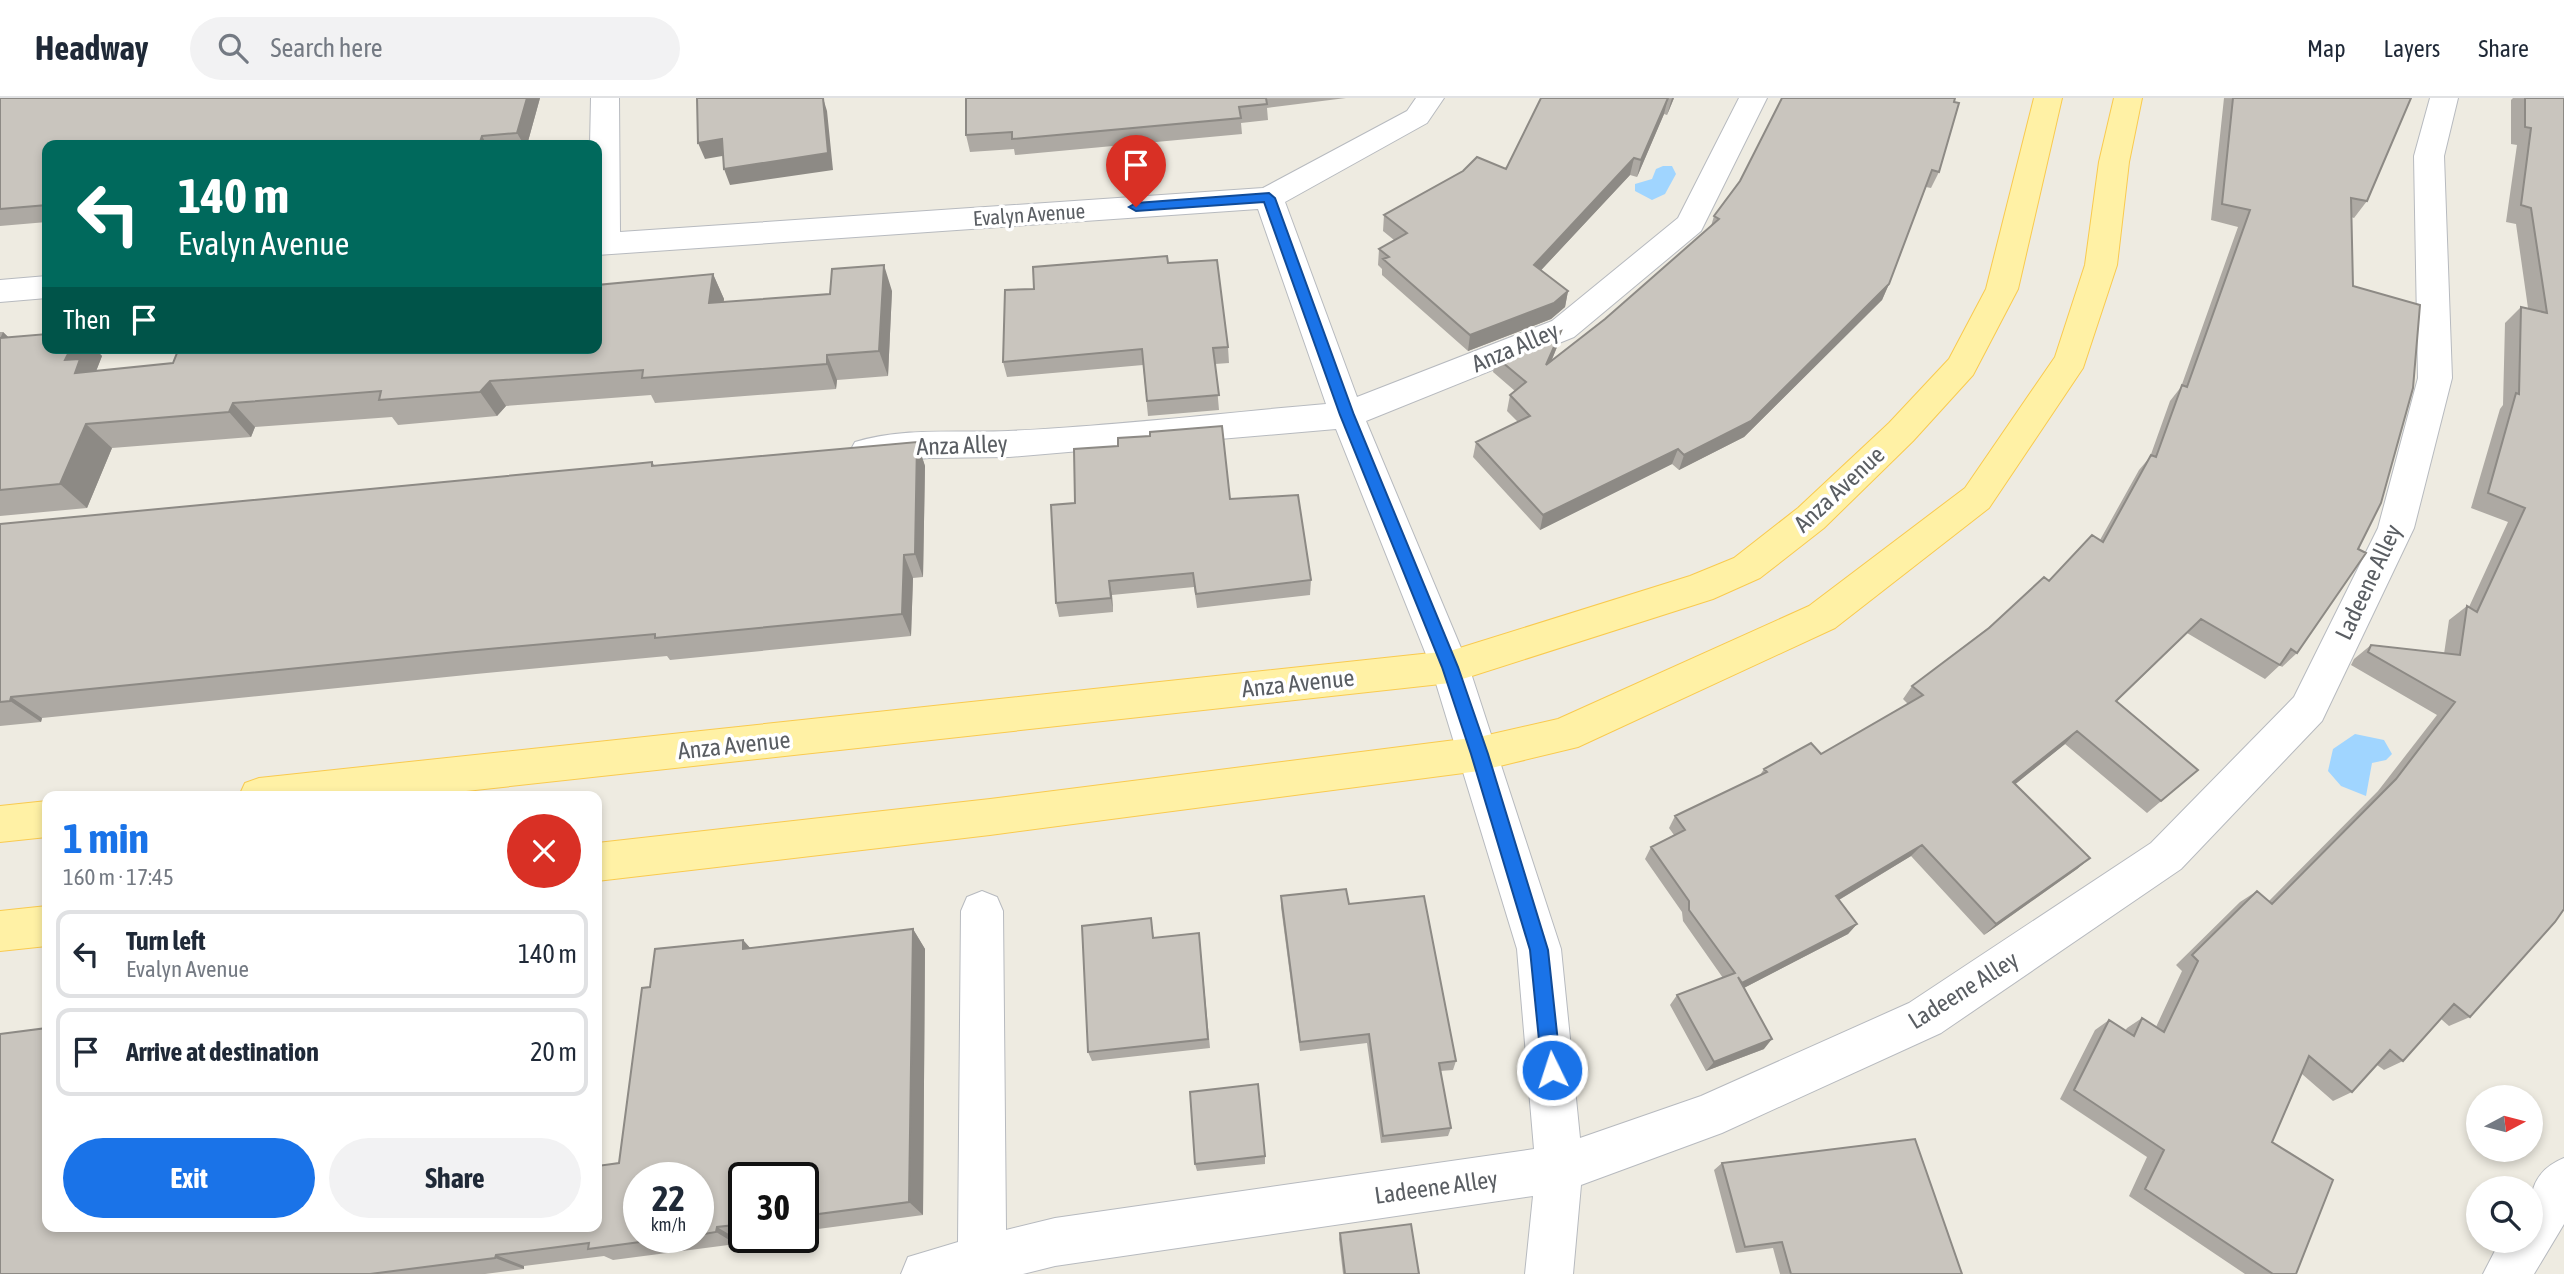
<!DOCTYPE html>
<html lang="en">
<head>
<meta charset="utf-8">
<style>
	body { margin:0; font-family:"Asap Condensed",sans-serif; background:#f2f2f3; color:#1f2937; height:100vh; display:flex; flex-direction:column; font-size:26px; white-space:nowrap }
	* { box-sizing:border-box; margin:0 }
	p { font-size:23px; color:#747a83 }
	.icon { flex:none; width:38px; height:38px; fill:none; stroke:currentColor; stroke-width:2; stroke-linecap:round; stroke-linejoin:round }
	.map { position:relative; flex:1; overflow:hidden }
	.panel { position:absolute; left:42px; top:693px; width:560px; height:441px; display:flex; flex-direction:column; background:#fff; border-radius:14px; box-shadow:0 4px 10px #0003 }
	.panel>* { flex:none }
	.hud { position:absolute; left:42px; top:42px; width:560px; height:214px; border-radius:14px; box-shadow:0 4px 10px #0003; background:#00695c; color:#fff; overflow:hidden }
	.needle { width:46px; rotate:83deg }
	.buttons { position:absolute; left:2466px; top:987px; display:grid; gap:14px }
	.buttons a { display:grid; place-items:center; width:77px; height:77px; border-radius:50%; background:#fff; box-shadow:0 4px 10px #0003; font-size:35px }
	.speed { position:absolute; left:623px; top:1064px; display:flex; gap:14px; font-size:35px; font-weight:700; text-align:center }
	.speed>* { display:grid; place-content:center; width:91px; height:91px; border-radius:50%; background:#fff; box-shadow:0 4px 10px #0003; line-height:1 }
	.speed small { font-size:18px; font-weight:400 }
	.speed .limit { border:4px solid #111; border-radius:10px; background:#fff; color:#111 }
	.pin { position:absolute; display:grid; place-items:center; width:60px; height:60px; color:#fff; margin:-72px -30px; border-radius:50% 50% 50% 0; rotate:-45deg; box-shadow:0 0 7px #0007 }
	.pin .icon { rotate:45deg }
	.me { position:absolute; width:77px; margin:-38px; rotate:356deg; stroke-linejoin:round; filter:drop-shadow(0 0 5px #0008) }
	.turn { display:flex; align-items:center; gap:24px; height:147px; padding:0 21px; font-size:32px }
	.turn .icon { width:91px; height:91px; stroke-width:2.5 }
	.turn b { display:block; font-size:49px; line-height:60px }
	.then { display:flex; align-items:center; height:66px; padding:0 21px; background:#0003; gap:14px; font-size:26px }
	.round { display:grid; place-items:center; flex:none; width:74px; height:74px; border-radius:37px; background:#f2f2f3 }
	.summary { display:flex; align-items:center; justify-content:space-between; height:119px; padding:0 21px }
	h1 { font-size:42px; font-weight:700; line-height:52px; color:#1a73e8 }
	.primary-button { display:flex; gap:14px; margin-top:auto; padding:14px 21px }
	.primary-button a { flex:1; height:80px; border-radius:42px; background:#1a73e8; color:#fff; font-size:28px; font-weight:700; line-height:80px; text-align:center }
	.primary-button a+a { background:#f2f2f3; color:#1f2937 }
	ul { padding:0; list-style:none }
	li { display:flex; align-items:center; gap:21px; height:88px; margin:0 14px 10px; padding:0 7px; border:4px solid #e0e1e3; border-radius:14px }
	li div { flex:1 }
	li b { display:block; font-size:26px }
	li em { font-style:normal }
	header { display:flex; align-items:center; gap:42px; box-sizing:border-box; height:98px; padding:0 35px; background:#fff; border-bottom:2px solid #e0e1e3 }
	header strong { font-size:33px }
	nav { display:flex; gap:38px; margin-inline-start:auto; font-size:24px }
	.search { width:490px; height:63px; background:#f2f2f3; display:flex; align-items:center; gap:18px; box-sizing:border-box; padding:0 24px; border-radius:38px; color:#747a83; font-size:26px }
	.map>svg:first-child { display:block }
</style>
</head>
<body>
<header>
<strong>Headway</strong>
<div class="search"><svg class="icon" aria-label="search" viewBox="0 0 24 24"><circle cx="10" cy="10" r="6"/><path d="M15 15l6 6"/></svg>Search here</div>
<nav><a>Map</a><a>Layers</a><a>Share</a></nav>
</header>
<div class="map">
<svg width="2564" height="1176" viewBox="0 0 2564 1176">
	<rect width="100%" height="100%" fill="#eeebe1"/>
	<path fill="#a0d5ff" d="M1663,68h9l4,8 -11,20 -13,6 -17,-9v-7l17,-5 4,-10z
		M2355,636l29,6 8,14 -6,6 -14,3 -6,33 -25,-10 -13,-15 5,-22z"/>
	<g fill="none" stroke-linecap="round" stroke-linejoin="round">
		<defs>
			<path id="minor" d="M591,0h28l1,134 643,-44 144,-77 9,-13h28l-17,25 -142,79 72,195 195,-76 126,-103 61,-120h28l-66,133 -127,106 -208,84 103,246 92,282 19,189 121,-42 208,-93 242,-160 143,-146 84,-169 40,-150 -4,-222 16,-58h28l-14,58 8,222 -38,150 -92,193 -141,148 -240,164 -219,100 -141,52 -8,89h-48l8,-78 -478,70 -32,8h-122l7,-17 50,-15 3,-331 6,-14 15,-6 15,6 6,14 3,319 49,-12 479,-69 -17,-200 -86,-282 -95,-238 -327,28 -80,1 -62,6 -12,-4 -5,-9 5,-9c48,-15 103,-9 153,-11 106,-5 213,-18 318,-27l-68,-195 -661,46v-110h-7z
				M47,178v22l-47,4v-22z
				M2564,1060v66l-30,50h-51l17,-33h30c0,-37 -5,-67 34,-83z"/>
			<path id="major" d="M2034,0h28l-44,191 -45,86 -60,66 -89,87 -64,50 -47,21 -263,84 -1030,113h-181l6,-13 14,-5 1191,-127 240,-75 44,-18 64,-50 91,-85 60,-64 37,-70z
				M2114,0h28l-13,64 -12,103 -34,103 -94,140 -154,120 -257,119 -99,24 -489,64 -393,46v-38l393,-44 489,-62 79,-18 251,-113 156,-118 90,-131 30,-92 14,-103z
				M47,703v36l-47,5v-36z
				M47,808v40l-47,5v-40z"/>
		</defs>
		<use href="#minor" stroke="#b7babf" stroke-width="2"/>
		<use href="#major" stroke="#f9ca4f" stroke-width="2"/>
		<use href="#minor" fill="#fff" fill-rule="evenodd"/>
		<use href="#major" fill="#fff1a5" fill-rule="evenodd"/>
	</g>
	<path fill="#ada9a3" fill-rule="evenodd" d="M0,0h540l-13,47h-480v77l-47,4z
		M966,0h380l-79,10 1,12 -27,3 1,11 -227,21 -1,-6 -44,3 -4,-17z
		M1541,0h133l-7,17 -3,-1 -27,63 -7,-2 -89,95 27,21 -3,16 -14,12 -83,32 -86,-76v-6l-4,-4 1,-16 15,-9 -11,-9 1,-16 122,-46z
		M1782,0l157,74 -8,16 -5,-1 -37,97 -7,16 -138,137 -65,33 -7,-6 -132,66 -67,-73 3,-15 42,-20 -11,-11 3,-16 5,-4 -22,-19 3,-15 65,-26 -4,16 -6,15 54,-43 106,-93 3,-10 26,-35z
		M2224,0h187l-44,103 -13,17 -3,-1 -54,436 -15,14 -2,-2 -15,14 -78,-46 -71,69 82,68 -51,43 -82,-69 -50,40 75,74 -13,11 -93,66 -73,-79 -72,44 18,24 -9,10 -104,54 20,61 -58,22 -36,-66 7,-10 46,-17 -40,-57 -1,-9 -37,-53 6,-12 23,-12 -5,-7 6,-12 85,-41 4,-6 57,-15 87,-50 -5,-5 9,-13 137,-105 51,-41 39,-70 11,-13 20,-56 11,-14 57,-160 -27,-7z
		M2513,0h51v811l-94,108 -21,9 -8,-7 -38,42 -19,9 -7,-5 -25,27 -19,9 -31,-27 -30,68 24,132h-51l-116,-78 18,-39 -87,-58 35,-69 14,-10 16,11 2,-3 15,-10 14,9 26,-56 -6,-6 64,-63 17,-11 12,10 109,-110 59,-76 -86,-50 3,-6 17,-14 73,9 5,-34 18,-14 2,1 39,-85 -37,-14 29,-99 3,-4 2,-82 16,-16 7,1 -12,-84 -10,-2 11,-77 -6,-1v-44z
		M1168,165l60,84 1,16 -14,1 4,46 -71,6 -5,-51 -136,12 -4,-15 31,-73z
		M713,176l11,25 -1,3 169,-11 -4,85 -51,4 -1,9 -181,14 -4,-8 -145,11 -9,10 -99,9 -6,-8 -137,10 -4,10 -139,11 -25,60 -87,8v-184h3l6,6 38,10h47l8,8 -6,15 77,-8 424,-15z
		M917,344l8,24 -2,111 -10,1 -2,58 -241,24 -3,-4 -191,18 -434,44 -1,4 -41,4v-202l652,-62 3,4z
		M1230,401l81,81 -1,15 -113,13 -3,-21 -82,8 1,17 -54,5 -3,-14z
		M1281,798l68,8 107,157 -3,9 -13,1 11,57 -3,8 -67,7 -14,-100 -67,8 -19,-144z
		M1151,820l3,20 46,5 10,105 -118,13 -4,-9z
		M913,831l12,20 -2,266 -120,16v-53h-59v59h9l-16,2 -1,5 -123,16 -9,-4 -80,10v3l-39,5h-485l47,-47 572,-64 31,-176 93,-47 7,8zM698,1080v59h-59z
		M1265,1058v8l-68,7 -2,-7z
		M1722,1065l240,111h-182l-7,-26 -37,5 -22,-83z
		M1340,1135l79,41h-76l-4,-35z"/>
	<path fill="#8d8a85" d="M527,0h13l-13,47h-3l-7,-12z
		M823,0l4,13 6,59 -103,15 -6,-16z
		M1668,0l-4,16 -27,63 4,-17z
		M1672,0h2l-7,17z
		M482,38l5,9h-8z
		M722,41l6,16 -23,4 -7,-16z
		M1634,60l-4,17 -99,106 3,-16z
		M884,167l8,26 -4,85 -9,-25z
		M713,176l11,25 -3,30 -12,-26z
		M1889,186l-7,16 -138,137 -65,33 5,-15z
		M1568,193l-3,16 -14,12 -83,32 2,-16z
		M1561,233l-4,16 -14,34 3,-16z
		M3,234l26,25 -29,-18z
		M71,250h23l8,8 -7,18 -20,-1 -10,-13z
		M827,257l10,25 -1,9 -9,-25z
		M490,283l16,25 -9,10 -17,-24z
		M233,305l22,24 -4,10 -22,-25z
		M86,326l26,24 -25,60 -27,-24z
		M917,344l8,24 -2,111 -8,-23z
		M1678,351l-6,15 -132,66 3,-15z
		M904,457l9,23 -2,58 -9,-22z
		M1109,483l3,14 1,17 -2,-14z
		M11,599l31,21 -1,4 -31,-21z
		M2077,633l-12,13 -63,51 11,-13z
		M1922,747l-11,11 -84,51 9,-11z
		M2090,760l-13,11 -93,66 12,-11z
		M1857,826l-9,10 -114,59 8,-10z
		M913,831l12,20 -2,266 -14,-13z
		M743,842l18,20 -18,-11z
		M1772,941l-8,10 -58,22 8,-9z
		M717,1129l20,12 -1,5 -20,-12z
		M496,1157l28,11v3l-29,-11z"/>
	<path fill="#c9c5be" stroke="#8d8a85" stroke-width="2" d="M0,0h527l-10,35 -35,3 -3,9h-432v60l-47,4z
		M697,0h126l5,55 -104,16 -2,-30 -24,4z
		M966,0h300l1,6 -28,3 2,11 -229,21v-7l-46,3z
		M1541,0h127l-27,62 -7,-2 -100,107 34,26 -14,12 -84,32 -87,-76 6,-2 -10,-8 28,-16 -23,-18 79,-44 14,-14 29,12z
		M1782,0h173l-1,4 5,1 -20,69 -7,-2 -43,114 -138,137 -67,34 -6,-6 -135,66 -67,-73 54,-26 -20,-21 16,-13 -30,-25 65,-26 -15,34 59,-46 114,-100 -5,-3 26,-35z
		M2233,0h178l-44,103 -16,-3 2,88 67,19 -7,83 -32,115 -23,46 8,4 -69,100 -6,-4 -11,16 -79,-46 -85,82 82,69 -37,31 -84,-70 -64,51 77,76 -94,66 -74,-79 -86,51 21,28 -115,59 -4,-6 34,62 -58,23 -37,-67 58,-22 -46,-63v-9l-38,-54 34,-17 -10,-14 92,-44 -3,-3 47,-26 10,11 102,-59 -11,-9 77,-58 55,-51 5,4 43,-46 11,7 48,-87 5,2 26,-72 5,2 63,-177 -28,-6z
		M2525,0h39v811l-9,13 -85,95 -16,-13 -51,57 -13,-11 -38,42 -43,-36 -37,86 61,38 -37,94h-23l-128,-85 19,-39 -90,-60 35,-70 25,16 8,-18 22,14 34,-71 -6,-6 65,-64 15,13 124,-125 59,-77 -87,-50 3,-7 89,10 7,-49 10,6 48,-104 -37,-15 28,-100 3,1 2,-87 26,6 -16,-105 -10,-3 10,-77 -6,-1z
		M1167,158l1,7 49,-3 11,87 -15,1 6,47 -72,6 -5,-52 -139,13 2,-72 29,-1 -1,-22z
		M884,167l-5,86 -52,4v9l-185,14 1,-8 -153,11 -10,11 -101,8 2,-9 -148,12 -4,9 -143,12 -26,60 -60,6v-152l47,-4v14h24l-6,12 15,-1 -5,14 98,-10 6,-15h418v-63l116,-11 -4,29 121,-9 2,-25z
		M1222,328l8,73 68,-4 13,85 -115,14 -3,-21 -84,8 2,17 -55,5 -5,-98 24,-2 -1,-54 44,-3v-8l32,-2v-4z
		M917,344l-2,112 -11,1 -2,59 -247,24v-4l-199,18 -445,45 -1,4 -10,1v-178l633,-60 19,-2v4z
		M1346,791l3,15 75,-8 32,165 -17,2 12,65 -68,8 -14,-102 -69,8 -19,-146z
		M1151,820l2,20 46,-5 9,106 -120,13 -6,-126z
		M913,831l-4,273 -106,14v-38h-59v46l-27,3 -1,5 -18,3v-57h-59v59h38l-89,12 1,-6 -93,12 -1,3 -125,16h-370v-240l47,-6v199h550v-61l22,-3 23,-175 8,-1 5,-38 88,-9v9z
		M1258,986l7,72 -70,8 -5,-72z
		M1915,1041l47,135h-171l-9,-32 -37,5 -23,-84z
		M1411,1126l8,50h-74l-5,-41z"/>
	<path fill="#1a73e8" stroke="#114b97" stroke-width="2" d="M1269,95l6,5 79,217 104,252 30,87 60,196 13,120 -3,7 -6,3 -7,-3 -3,-7 -12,-120 -59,-196 -29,-87 -102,-252 -76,-213 -128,9 -7,-4 7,-4z"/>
	<g text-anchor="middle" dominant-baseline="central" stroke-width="7" stroke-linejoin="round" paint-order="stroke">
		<g font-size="21" fill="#5a5e63" stroke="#fff">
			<text transform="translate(1029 116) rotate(-4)">Evalyn Avenue</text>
		</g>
		<g font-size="24" fill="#5a5e63" stroke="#fff">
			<text transform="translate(1515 249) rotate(-23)">Anza Alley</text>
			<text transform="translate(962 347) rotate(-2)">Anza Alley</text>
			<text transform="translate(1839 391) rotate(-43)">Anza Avenue</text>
			<text transform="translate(2368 484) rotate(-65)">Ladeene Alley</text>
			<text transform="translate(1298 585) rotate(-6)">Anza Avenue</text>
			<text transform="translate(734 647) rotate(-6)">Anza Avenue</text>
			<text transform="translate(1963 892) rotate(-32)">Ladeene Alley</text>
			<text transform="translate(1436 1089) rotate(-8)">Ladeene Alley</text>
		</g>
	</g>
</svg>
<div class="buttons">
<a><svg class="needle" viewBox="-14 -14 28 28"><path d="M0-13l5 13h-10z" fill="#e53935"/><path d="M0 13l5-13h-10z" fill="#747a83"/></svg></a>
<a><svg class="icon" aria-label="search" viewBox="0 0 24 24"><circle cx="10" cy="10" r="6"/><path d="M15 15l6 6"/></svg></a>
</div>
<div class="speed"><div>22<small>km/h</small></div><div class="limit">30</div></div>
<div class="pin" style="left:1136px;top:109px;background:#d93025"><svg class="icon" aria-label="arrive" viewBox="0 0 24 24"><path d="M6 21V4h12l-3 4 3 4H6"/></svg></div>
<svg class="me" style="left:1552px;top:972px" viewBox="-20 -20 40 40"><circle r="17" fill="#1a73e8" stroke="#fff" stroke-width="3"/><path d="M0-11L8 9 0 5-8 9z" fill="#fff"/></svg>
<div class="hud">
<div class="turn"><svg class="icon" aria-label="left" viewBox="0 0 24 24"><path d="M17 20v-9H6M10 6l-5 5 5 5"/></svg><div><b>140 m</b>Evalyn Avenue</div></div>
<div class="then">Then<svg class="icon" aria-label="arrive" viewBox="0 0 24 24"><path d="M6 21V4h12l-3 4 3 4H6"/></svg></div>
</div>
<section class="panel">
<div class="summary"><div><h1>1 min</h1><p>160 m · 17:45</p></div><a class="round" style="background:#d93025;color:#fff"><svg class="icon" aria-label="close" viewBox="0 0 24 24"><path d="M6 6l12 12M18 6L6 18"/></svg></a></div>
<ul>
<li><svg class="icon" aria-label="left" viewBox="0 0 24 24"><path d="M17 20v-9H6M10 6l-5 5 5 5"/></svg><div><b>Turn left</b><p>Evalyn Avenue</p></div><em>140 m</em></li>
<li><svg class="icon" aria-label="arrive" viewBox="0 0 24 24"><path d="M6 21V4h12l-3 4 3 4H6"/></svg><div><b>Arrive at destination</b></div><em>20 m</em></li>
</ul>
<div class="primary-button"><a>Exit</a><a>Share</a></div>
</section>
</div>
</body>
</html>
